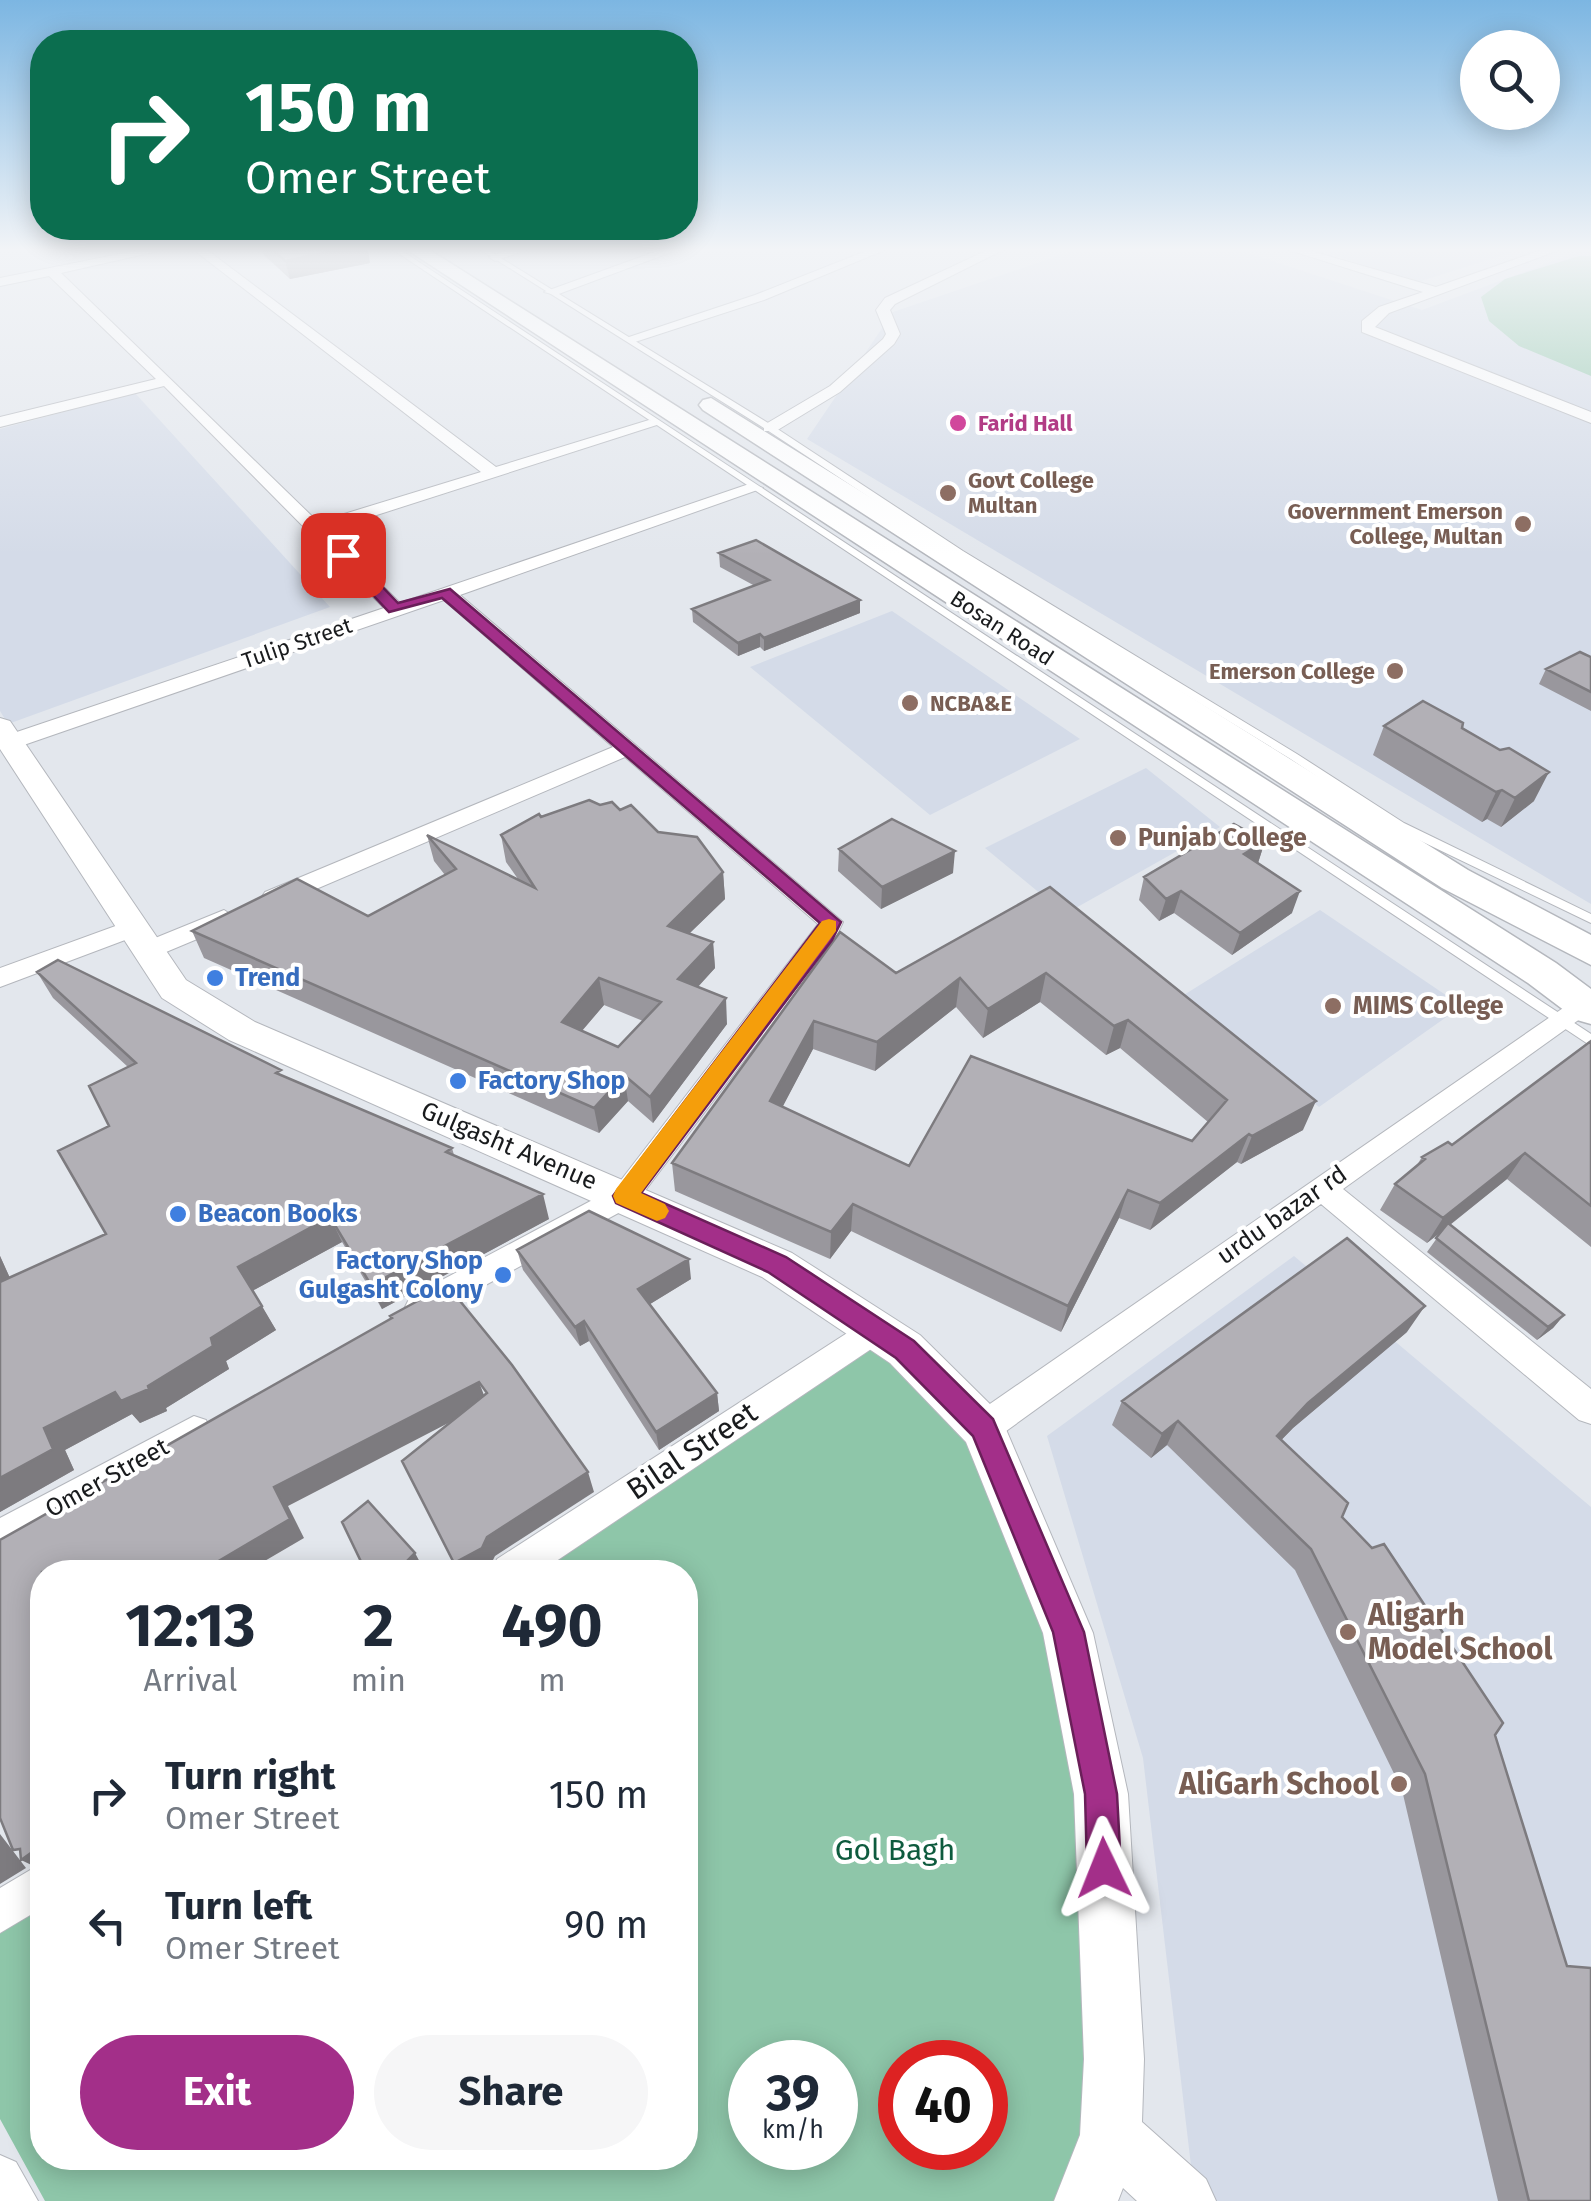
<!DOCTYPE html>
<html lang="en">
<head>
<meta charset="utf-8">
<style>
	body { margin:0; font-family:"Fira Sans",sans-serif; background:#f6f6f7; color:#1f2937; height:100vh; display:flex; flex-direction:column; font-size:38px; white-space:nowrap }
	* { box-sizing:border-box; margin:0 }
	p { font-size:32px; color:#747a83 }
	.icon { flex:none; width:55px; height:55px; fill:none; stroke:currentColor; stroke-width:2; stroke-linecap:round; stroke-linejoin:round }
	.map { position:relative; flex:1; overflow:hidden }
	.side { position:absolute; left:30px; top:1560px; width:668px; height:610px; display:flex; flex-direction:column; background:#fff; border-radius:40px; box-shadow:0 5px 25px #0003 }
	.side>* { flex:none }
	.hud { position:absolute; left:30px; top:30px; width:668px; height:210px; border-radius:40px; box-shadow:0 5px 25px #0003; background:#0b6e4f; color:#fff; overflow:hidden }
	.fabs { position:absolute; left:1460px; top:30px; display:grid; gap:20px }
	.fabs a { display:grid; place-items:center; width:100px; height:100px; border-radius:50%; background:#fff; box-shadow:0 5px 25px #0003; font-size:50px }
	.speed { position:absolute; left:728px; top:2040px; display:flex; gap:20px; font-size:50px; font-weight:700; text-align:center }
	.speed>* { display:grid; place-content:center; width:130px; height:130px; border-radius:50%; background:#fff; box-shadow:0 5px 25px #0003; line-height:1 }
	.speed small { font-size:25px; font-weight:400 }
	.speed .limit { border:15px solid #d22; background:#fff; color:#111 }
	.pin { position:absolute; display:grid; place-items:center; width:85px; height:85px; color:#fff; margin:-42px; border-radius:20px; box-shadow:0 5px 15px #0006 }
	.me { position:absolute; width:110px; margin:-55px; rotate:358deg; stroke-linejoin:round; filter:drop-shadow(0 0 8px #0008) }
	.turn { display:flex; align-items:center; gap:35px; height:210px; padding:0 50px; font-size:45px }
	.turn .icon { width:130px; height:130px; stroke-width:2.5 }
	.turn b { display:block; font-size:70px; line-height:85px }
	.eta { display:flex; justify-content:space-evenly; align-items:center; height:170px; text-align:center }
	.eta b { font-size:60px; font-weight:700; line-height:70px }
	.action { display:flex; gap:20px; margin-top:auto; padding:20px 50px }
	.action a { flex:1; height:115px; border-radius:60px; background:#a32f89; color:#fff; font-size:40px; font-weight:700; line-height:115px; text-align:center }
	.action a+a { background:#f6f6f7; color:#1f2937 }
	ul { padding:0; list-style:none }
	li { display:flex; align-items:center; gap:30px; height:130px; padding:0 50px }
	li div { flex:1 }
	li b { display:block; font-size:38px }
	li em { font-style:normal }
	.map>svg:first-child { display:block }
</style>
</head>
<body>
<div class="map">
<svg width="1591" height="2201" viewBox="0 0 1591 2201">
	<rect width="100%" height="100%" fill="#e3e7ed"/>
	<path fill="#d4dbe8" d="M1084,247h146l192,63 169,-63v657l-784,-465 86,-127z
		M1312,247h216l-113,36z
		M135,393l195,214 -322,117 -8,-13v-282z
		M892,611l188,128 -150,76 -180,-148z
		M1146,768l74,59 -155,87 -80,-66z
		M1320,910l142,96 -143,101 -140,-109z
		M1294,1256l297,251v694h-385l-12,-10 -51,-433 -96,-322z"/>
	<path fill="#8ec6a9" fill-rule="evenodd" d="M1579,256h12v120l-72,-30 -30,-25 -8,-24 24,-18z
		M875,1329l108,99 118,366 -15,407h-1041l-45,-82v-207l42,-28v274h643v-586h-175zM750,2062h85v86h-85zM900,2062h85v86h-85z"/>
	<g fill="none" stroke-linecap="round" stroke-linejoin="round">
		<defs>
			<path id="lane" d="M389,247h7l1195,787v12z
				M476,247h7l290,179 190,125 334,203 107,69 187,91v9l-195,-94 -107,-71 -332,-203 -190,-125z"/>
			<path id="street" d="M154,247h22l-115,26 257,249 163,-50 -291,-225h13l293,220 153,-47 14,3 -336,108 73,72 349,-119 14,4 -303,107 383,327 -9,19 -199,263 -214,116 -11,-3 -5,-10 5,-10 205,-109 203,-264 -193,-167 -344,147h-16l-4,-6 4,-6 348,-145 -169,-147 -426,147h-16v-10l382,-129 -220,-222 -164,41v-10l156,-38 -107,-103 -49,10v-8z
				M516,247h18l-39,14 -6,-4z
				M668,247h17l-129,48 -12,-3z
				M876,247h16l-128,53 -129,42 -12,-3 132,-44z
				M994,247h15l-114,57 -5,6 10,24 -6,10 -54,48 -64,39h-12v-6l66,-39 53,-47 3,-5 -10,-24 9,-12z
				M1279,247h18l139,40 114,-40h17l-178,66 -14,14 216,85v11l-229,-91v-11l17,-14 44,-15z
				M224,910l12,8 -3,6 -86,36 -12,-9 3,-6z
				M132,920l9,2 3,6 -3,6 -141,53v-19z
				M1582,995l9,2v14l-248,178 248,200v35l-12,-4 -258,-216 -326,235 -12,4 -12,-4 -5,-11 5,-11z
				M875,1315l11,4 5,10 -5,10 -346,233h-48l5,-13z
				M194,1416l12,4 5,11 -5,11 -206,112v-36z
				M42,1863v45l-42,25v-45z
				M0,2155l16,7 22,39h-38z"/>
			<path id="secondary" d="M0,718l10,3 176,259 69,42 537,231 128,82 79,78 94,220 35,161 16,265 -2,63 64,57 10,22h-79l-14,-13 -5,13h-64l26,-66 4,-76 -10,-265 -31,-161 -77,-191 -76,-79 -128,-86 -533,-237 -67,-42 -162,-249z"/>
			<path id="primary" d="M403,247h22l1131,716 35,26v35l-14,-4 -49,-37z
				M711,398l757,472 123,65v30l-149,-77 -739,-478 -4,-5 4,-5z"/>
		</defs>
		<use href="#lane" stroke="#b4b7bd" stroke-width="2"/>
		<use href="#street" stroke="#b4b7bd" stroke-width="2"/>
		<use href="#secondary" stroke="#b4b7bd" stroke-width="2"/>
		<use href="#primary" stroke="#b4b7bd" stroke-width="3"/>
		<use href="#lane" fill="#fff" fill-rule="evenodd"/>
		<use href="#street" fill="#fff" fill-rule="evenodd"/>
		<use href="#secondary" fill="#fff" fill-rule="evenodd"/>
		<use href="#primary" fill="#fff" fill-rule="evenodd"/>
	</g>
	<path fill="#99979d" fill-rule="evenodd" d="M262,246h105l3,17 -80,16 -26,-24z
		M719,553l141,60 -96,38 -4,-4 -22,9 -45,-34 -1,-13 63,-23 -35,-19z
		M1591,657v54l-52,-27 7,-15z
		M1384,726l78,2 72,73 -33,26 -14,-8 -5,3 -109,-67z
		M600,805l20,5 103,62 2,27 -35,34 23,9 2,26 -17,19 29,37 -74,99 -25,-22 -29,32 -395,-175 -12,-27 176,-15 77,-41 -11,-14 -7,-26 91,44 -12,-17 -5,-27 40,-18zM604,1005l39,16 -25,26 -36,-16z
		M1265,841l-7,22 34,50 -60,42 -58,-42 -15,8 -20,-21 5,-23z
		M839,849l114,24 -72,36 -43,-38z
		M1050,887l253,243 -62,34 -4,-2 -87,68 -31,-12 -58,114 -210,-101 -21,28 -155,-68 -3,-28 168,-231 56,41zM1040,1002l66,53 14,-7 88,74 -16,19 -283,25 -127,-59 31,-58 62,22 81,-64 27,31z
		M37,972l415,176 2,7 95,64 -167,90 -40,-67 -90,49 24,39 -50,31 3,8 -63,39 1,3 -27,12 -8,-9 -67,36 9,20 -74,42v-256l10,22 96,-44 3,-108 19,-59 -75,-69z
		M1591,1041v206l-84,-68 -57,46 114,90 -11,13 -16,12 -110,-88 15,-21 -15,12 -47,-33 15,-26 22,-19 5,-8 30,-12z
		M517,1250l174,29 -41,25 67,89 2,18 -60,39 -70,-109 -9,5 -57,-76z
		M1407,1332l-114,96 -12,12 61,77 153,218 96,466h-93l-96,-411 -107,-220 -128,-125 -16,13 -39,-33 10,-24z"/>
	<path fill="#7d7b7f" d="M358,246h9l3,17 -80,16 -5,-18z
		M860,600v13l-96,38v-13z
		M760,634v13l-22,9v-13z
		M1549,772l-15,29 -33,26 14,-29z
		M1502,790l-15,29 -5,3 14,-30z
		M1265,841l-7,22 -14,-9z
		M955,851l-2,22 -72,36 1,-22z
		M723,872l2,27 -55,53 -2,-26z
		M1181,891l-7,22 -15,8 7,-22z
		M1300,891l-8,22 -60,42 8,-22z
		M713,942l2,26 -34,37 -3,-26z
		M1046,973l-6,29 -57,36 5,-29z
		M599,978l5,27 -37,43 -5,-26z
		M960,978l-4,29 -81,64 2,-29z
		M726,998l1,26 -74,99 -3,-26z
		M1128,1020l-8,28 -14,7 8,-29z
		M814,1021l-1,28 -42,80 -1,-28z
		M624,1075l4,26 -29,32 -5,-25z
		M1316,1101l-13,29 -62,34 11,-28z
		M1249,1134l-12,28 -87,68 10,-27z
		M1525,1153l-18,26 -80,64 16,-25z
		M1128,1190l-9,28 -58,114 7,-26z
		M543,1194l6,25 -167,90 -11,-24z
		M853,1204l-2,27 -21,28 1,-27z
		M330,1217l12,25 -90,49 -14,-24z
		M0,1256l22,49 -20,-24 -2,-4z
		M689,1259l2,20 -49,30 -4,-20z
		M262,1306l14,24 -50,31 3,8 -63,39 1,3 -27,12 -8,-9 -67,36 9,20 -74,42v-34l44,-50 71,-36 33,-6 63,-48z
		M1425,1306l-18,26 -114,96 -31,32 15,-24 31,-33z
		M1564,1315l-11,13 -16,12 11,-13z
		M584,1321l5,20 -9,5 -5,-19z
		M479,1382l8,21 -199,103 16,32 -58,34h-46l74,-85z
		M717,1393l2,18 -60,39 -3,-18z
		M1178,1421l-11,24 -16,13 11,-24z
		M588,1472l6,20 -99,64 -5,10 -11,6h-20l-5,-9 33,-26z
		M415,1553l6,11 -8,8h-9l1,-9z
		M0,1834l26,34 -26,16z
		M42,1845v25l-21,-10z"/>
	<path fill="#b2b0b6" stroke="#7d7b7f" stroke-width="2.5" fill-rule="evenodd" d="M269,246h89l-73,15z
		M756,540l104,60 -96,38 -4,-4 -22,9 -46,-34 77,-29 -50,-27z
		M1580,652l11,5v35l-45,-23z
		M1423,701l40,22 -1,5 38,22 9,-2 40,24 -34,26 -13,-8 -6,2 -112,-66z
		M589,800l11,5 12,-3 8,8 11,-5 27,27 39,5 26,35 -55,54 45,16 -35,37 48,19 -76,99 -26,-22 -30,33 -402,-177 105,-52 71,37 88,-47 -29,-34 108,53 -34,-53 38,-21 2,3zM599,978l62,24 -43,45 -56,-25z
		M892,819l63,32 -73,36 -43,-38z
		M1234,824l31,17 -21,13 56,37 -60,42 -59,-42 -15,8 -22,-22z
		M1050,887l266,214 -64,35 -3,-2 -89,69 -32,-13 -60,116 -215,-102 -22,28 -159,-69 168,-231 56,41zM1046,973l68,53 14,-6 99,80 -35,41 -221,-85 -62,110 -139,-65 44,-80 63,21 83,-64 28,31z
		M58,960l223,110 -5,3 176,75 -6,4 97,42 -172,91 -41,-68 -92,50 24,39 -51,32 2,8 -65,40 1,3 -28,12 -6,-9 -71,36 9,21 -53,29v-201l2,4 104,-47 -48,-83 51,-25 -20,-40 47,-23 -99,-91z
		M1591,1041v165l-66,-53 -82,65 -48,-34 30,-25 -3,-2 26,-15 4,3z
		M589,1211l100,48 -51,30 79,104 -61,39 -72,-111 -9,6 -58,-77z
		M1448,1223l116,92 -16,12 -112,-89z
		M1347,1238l78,68 -117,97 -31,33 71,67 -6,14 30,31 12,-4 119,179 -8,12 72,231 24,2v233h-62l-104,-427 -114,-225 -133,-128 -16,13 -40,-33z
		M447,1285l65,80 76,107 -101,65 -5,11 -28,15 -52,-102 85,-68 -8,-11 -205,105 16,32 -90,53h-158v273l-21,15 -1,-11 -7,1 -13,-32v-278l392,-222 -2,-2z
		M368,1501l47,52 -10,10 -1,9h-38l-24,-50z"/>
	<linearGradient id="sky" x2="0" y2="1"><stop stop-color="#7cb6e2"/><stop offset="0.45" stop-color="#f2f4f7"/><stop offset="1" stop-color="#f2f4f7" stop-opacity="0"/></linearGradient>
	<rect width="1591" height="555" fill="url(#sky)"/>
	<path fill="#a32f89" stroke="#6a1f59" stroke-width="2.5" d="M338,552h11l49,51 52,-14 391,333 -9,18 -191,253 145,64 128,84 79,78 91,213 33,162 4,74 -5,11 -12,5 -12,-5 -5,-11 -2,-74 -32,-162 -80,-196 -77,-78 -128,-86 -152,-69 -3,-7 207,-273 -378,-325 -53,14 -51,-54z"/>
	<path fill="#f59e0b" d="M829,919l7,2v10l-195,262 24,11 4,7 -4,7 -8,3 -41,-18 -3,-7 3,-7 206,-268z"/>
	<circle fill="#d1479c" stroke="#fff" stroke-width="4" cx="958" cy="423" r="10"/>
	<g fill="#8d6e63" stroke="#fff" stroke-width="4">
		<circle cx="948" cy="493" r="10"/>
		<circle cx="1523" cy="524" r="10"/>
		<circle cx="1395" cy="671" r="10"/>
		<circle cx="910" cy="703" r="10"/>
		<circle cx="1118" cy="838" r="10"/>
		<circle cx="1333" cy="1006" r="10"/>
		<circle cx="1348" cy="1632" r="10"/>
		<circle cx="1399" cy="1784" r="10"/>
	</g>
	<g fill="#3f7fe0" stroke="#fff" stroke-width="4">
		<circle cx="215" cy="978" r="10"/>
		<circle cx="458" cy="1081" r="10"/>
		<circle cx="178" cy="1214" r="10"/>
		<circle cx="503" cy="1275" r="10"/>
	</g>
	<g text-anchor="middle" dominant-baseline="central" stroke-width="8" stroke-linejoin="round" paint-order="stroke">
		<g font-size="22" font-weight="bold" fill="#b23c85" stroke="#fff" text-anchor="start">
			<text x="978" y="423">Farid Hall</text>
		</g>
		<g font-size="22" font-weight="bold" fill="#785e54" stroke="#fff" text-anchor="start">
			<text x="968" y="480">Govt College<tspan x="968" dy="25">Multan</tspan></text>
			<text x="1503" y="511" text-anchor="end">Government Emerson<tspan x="1503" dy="25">College, Multan</tspan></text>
			<text x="1375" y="671" text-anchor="end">Emerson College</text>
			<text x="930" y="703">NCBA&amp;E</text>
		</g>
		<g font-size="22" fill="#191b1d" stroke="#fff">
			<text transform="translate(1002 628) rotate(33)">Bosan Road</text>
			<text transform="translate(297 643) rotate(-19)">Tulip Street</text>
		</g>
		<g font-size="25" font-weight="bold" fill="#785e54" stroke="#fff" text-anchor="start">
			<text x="1138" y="838">Punjab College</text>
			<text x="1353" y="1006">MIMS College</text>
		</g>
		<g font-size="25" font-weight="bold" fill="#366cbe" stroke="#fff" text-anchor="start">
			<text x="235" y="978">Trend</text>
			<text x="478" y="1081">Factory Shop</text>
			<text x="198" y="1214">Beacon Books</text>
			<text x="483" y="1261" text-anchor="end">Factory Shop<tspan x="483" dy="29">Gulgasht Colony</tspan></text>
		</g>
		<g font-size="25" fill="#191b1d" stroke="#fff">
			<text transform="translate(509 1146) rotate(23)">Gulgasht Avenue</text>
			<text transform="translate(1282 1215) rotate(-35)">urdu bazar rd</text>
			<text transform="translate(107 1478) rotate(-29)">Omer Street</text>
		</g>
		<g font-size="30" fill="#191b1d" stroke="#fff">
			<text transform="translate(692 1451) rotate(-34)">Bilal Street</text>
		</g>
		<g font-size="30" font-weight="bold" fill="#785e54" stroke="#fff" text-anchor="start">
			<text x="1368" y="1615">Aligarh<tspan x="1368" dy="34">Model School</tspan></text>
			<text x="1379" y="1784" text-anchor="end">AliGarh School</text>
		</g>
		<g font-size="30" fill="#0e5b3e" stroke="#fff">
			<text x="895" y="1850">Gol Bagh</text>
		</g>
	</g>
</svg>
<div class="fabs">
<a><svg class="icon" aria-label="search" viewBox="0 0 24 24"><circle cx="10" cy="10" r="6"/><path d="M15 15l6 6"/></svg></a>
</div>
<div class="speed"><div>39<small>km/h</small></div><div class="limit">40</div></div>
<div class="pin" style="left:343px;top:555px;background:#d93025"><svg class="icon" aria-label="arrive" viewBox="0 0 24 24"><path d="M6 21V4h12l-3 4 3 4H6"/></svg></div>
<svg class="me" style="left:1104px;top:1868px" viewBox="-20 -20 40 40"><path d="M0-17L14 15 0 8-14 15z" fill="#a32f89" stroke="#fff" stroke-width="4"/></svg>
<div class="hud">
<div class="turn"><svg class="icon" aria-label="right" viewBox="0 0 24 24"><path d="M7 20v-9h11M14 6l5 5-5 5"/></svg><div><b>150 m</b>Omer Street</div></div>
</div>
<section class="side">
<div class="eta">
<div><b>12:13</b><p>Arrival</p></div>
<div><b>2</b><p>min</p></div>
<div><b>490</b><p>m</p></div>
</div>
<ul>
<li><svg class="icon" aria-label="right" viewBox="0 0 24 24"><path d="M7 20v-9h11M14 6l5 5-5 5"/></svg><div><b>Turn right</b><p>Omer Street</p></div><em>150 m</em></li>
<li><svg class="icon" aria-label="left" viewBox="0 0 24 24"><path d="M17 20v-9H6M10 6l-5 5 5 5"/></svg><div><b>Turn left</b><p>Omer Street</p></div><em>90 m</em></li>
</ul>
<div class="action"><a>Exit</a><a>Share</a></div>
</section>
</div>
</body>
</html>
